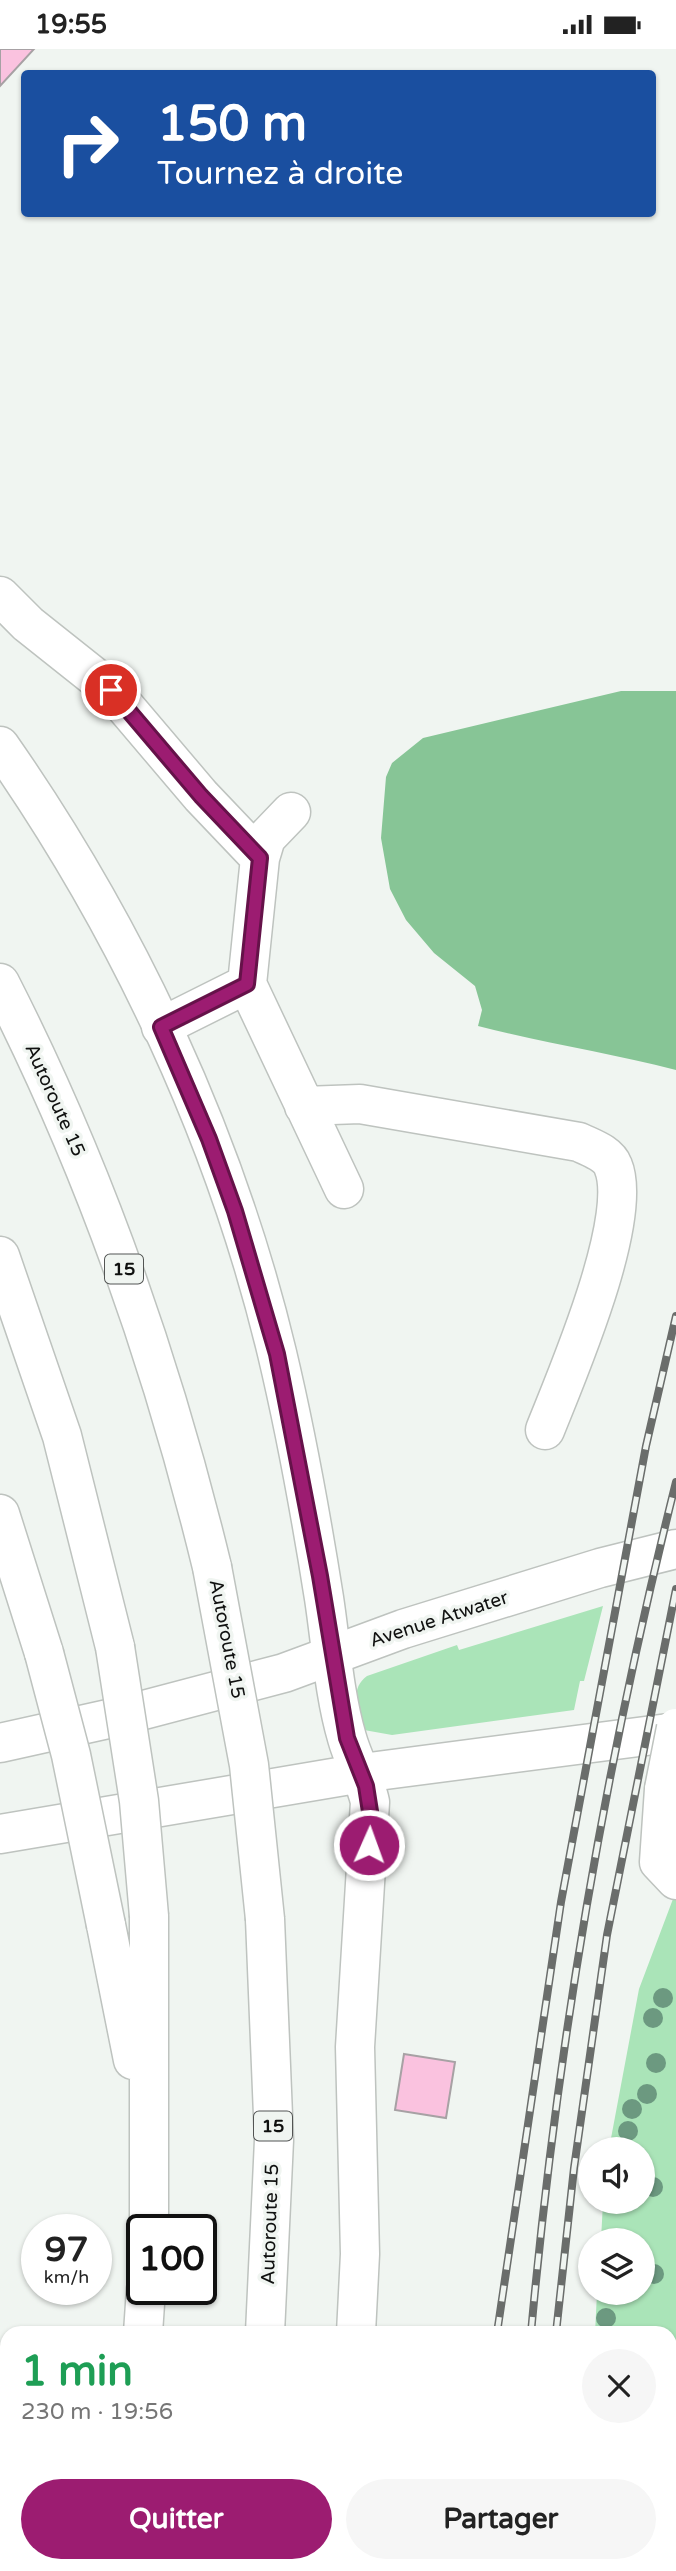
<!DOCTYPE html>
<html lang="fr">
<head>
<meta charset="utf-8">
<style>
	body { margin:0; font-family:"Varela Round",sans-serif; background:#f6f6f6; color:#222; height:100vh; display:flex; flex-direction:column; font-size:26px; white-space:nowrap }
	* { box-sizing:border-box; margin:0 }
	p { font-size:23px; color:#767676 }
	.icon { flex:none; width:38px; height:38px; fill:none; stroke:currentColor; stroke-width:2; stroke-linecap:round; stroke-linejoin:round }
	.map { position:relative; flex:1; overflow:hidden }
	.drawer { position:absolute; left:0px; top:2277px; width:677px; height:247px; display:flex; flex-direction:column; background:#fff; border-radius:21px 21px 0 0; box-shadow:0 2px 5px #0004 }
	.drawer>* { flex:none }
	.guide { position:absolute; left:21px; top:21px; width:635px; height:147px; border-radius:7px; box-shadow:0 2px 5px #0004; background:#1a4fa0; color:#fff; overflow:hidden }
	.controls { position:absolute; left:578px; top:2088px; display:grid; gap:14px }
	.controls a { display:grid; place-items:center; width:77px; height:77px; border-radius:50%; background:#fff; box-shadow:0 2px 5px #0004; font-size:35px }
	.speed { position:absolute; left:21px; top:2165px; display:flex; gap:14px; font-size:35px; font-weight:700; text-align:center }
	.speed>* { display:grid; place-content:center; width:91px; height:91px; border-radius:50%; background:#fff; box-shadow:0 2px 5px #0004; line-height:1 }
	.speed small { font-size:18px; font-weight:400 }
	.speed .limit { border:4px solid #111; border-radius:10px; background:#fff; color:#111 }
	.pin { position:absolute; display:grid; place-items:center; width:60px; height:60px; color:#fff; margin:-30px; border:4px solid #fff; border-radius:50%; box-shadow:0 2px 7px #0007 }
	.me { position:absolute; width:77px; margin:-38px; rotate:2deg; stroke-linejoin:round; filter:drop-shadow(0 0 5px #0008) }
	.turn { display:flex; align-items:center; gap:24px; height:147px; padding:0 21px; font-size:32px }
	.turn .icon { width:91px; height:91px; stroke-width:2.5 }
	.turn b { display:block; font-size:49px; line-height:60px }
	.round { display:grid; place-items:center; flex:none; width:74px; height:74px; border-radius:37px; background:#f6f6f6 }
	.overview { display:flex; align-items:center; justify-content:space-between; height:119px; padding:0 21px }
	h1 { font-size:42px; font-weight:700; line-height:52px; color:#1e9e55 }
	.button { display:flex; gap:14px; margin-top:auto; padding:14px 21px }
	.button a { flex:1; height:80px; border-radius:42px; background:#9c1c71; color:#fff; font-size:28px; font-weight:700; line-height:80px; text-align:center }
	.button a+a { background:#f6f6f6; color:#222 }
	.status { display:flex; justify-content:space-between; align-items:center; height:49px; padding:0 35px; background:#fff; direction:ltr }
	.status svg { height:19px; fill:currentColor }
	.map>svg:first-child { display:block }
</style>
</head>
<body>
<div class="status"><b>19:55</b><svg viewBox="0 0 49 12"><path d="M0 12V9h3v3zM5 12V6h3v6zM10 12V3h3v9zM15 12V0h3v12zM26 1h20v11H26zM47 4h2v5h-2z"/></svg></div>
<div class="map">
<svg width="676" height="2522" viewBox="0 0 676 2522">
	<rect width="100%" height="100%" fill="#f0f5f1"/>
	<path fill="#aae4b8" d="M603,1557l-19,75h-4l-6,29 -182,25 -28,-5c-5,-19 -16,-40 3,-54l90,-31 2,5z
		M676,1842v680h-97l1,-5 90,-1v-232h-75l2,-40h45v-53h-41l2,-38 39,-1v-52h-33l30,-160z"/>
	<path fill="#87c596" d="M621,642h55v379c-66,-17 -132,-27 -198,-44l4,-16 -7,-24 -41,-33 -28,-33 -16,-31 -9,-51 5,-61 6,-14 31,-25z"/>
	<path fill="#fac2df" stroke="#a7a1a4" stroke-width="2" d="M0,0h34l-34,37z
		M404,2005l51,8 -9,56 -51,-8z"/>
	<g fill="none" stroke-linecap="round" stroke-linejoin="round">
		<defs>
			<path id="minor" d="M0,547l28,28 83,66 90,106 59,62
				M247,935l13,-126 6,-20 25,-26
				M161,978l86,-43 97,205
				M304,1057l56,-2 219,38c12,6 29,11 34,24 22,52 -47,211 -68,264
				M664,1740l-5,73 17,18
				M0,2476l7,-1"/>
			<path id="major" d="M0,1694l117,-26 167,-44 119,-44 197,-61 76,-19
				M0,1785l362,-61 314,-41"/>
			<path id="highway" d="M0,697c127,182 225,390 277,607 19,80 34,163 47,245 7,46 10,96 23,140 6,22 18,41 23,64l-15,245 5,207 -4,79
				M0,934c95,186 163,382 212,584
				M0,1207l62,180 53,211
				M0,1465l44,139
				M149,1867v313
				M106,1876l27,135
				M143,2284l3,-44
				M265,2284l9,-193 -9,-221
				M112,2522l1,-6
				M233,2522l1,-6
				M327,2522l1,-6"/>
		</defs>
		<use href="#minor" stroke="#bec3bf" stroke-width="41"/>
		<use href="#major" stroke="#bec3bf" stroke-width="41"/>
		<use href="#highway" stroke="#bec3bf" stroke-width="41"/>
		<use href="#minor" stroke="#fff" stroke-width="38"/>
		<use href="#major" stroke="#fff" stroke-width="38"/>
		<use href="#highway" stroke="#fff" stroke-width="38"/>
		<defs>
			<path id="rail" d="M497,2284l64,-431 85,-456 30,-130
				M531,2284c26,-286 75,-572 145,-851
				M556,2284l18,-165 33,-233 69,-346
				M462,2522l1,-6
				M515,2522l1,-6
				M540,2522v-6"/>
		</defs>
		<use href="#rail" stroke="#6a6d6b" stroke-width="8"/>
		<use href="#rail" stroke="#f0f5f1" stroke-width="5" stroke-dasharray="16" stroke-linecap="butt"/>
		<defs>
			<path id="minor-bridge" d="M664,1740l12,-61"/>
			<path id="highway-bridge" d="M212,1518l37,198 16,154
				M115,1598l24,154 10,115
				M44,1604l27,102 35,170"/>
		</defs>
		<use href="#minor-bridge" stroke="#bec3bf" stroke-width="41" stroke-linecap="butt"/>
		<use href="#highway-bridge" stroke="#bec3bf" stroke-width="41" stroke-linecap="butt"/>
		<use href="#minor-bridge" stroke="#fff" stroke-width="38"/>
		<use href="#highway-bridge" stroke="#fff" stroke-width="38"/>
	</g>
	<g fill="#6c9980">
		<circle cx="663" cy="1949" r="10"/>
		<circle cx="653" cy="1969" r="10"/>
		<circle cx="656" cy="2014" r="10"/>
		<circle cx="647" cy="2045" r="10"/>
		<circle cx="632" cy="2060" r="10"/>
		<circle cx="628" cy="2082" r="10"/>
		<circle cx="653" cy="2138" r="10"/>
		<circle cx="654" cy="2225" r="10"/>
		<circle cx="606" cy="2269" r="10"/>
	</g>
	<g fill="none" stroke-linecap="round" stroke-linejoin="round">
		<defs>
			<path id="route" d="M111,641l90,106 59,62 -13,126 -86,43 48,112 26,72 42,143 43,222 27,162 19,48 5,32 -2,27"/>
		</defs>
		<use href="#route" stroke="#651249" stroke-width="18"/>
		<use href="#route" stroke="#9c1c71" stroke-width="12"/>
	</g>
	<g text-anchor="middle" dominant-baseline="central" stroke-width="7" stroke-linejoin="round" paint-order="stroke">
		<g fill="#f0f5f1" stroke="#535554" stroke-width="2">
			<rect x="105" y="1205.5" width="38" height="29" rx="5"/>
			<rect x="254" y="2062.5" width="38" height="29" rx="5"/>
		</g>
		<g font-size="18" font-weight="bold" fill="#101110">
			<text x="124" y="1220">15</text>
			<text x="273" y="2077">15</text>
		</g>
		<g font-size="19" fill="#101110" stroke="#f0f5f1">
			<text transform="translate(55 1051) rotate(66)">Autoroute 15</text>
			<text transform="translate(439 1570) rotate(-18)">Avenue Atwater</text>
			<text transform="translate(227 1590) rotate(79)">Autoroute 15</text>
			<text transform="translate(270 2175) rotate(-88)">Autoroute 15</text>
		</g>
	</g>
</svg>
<div class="controls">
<a><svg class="icon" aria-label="sound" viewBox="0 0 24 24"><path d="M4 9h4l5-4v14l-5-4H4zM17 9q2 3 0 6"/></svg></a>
<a><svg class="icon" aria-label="layers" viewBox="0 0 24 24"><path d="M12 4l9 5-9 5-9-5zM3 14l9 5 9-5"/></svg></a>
</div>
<div class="speed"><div>97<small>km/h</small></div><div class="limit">100</div></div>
<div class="pin" style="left:111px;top:641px;background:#d93025"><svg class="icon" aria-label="arrive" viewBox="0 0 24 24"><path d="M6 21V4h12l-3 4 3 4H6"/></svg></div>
<svg class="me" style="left:369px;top:1796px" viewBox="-20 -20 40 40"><circle r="17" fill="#9c1c71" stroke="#fff" stroke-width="3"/><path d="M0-11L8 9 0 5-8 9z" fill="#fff"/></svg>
<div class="guide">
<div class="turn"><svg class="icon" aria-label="right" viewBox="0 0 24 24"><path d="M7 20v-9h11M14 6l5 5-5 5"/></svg><div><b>150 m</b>Tournez à droite</div></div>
</div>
<section class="drawer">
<div class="overview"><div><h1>1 min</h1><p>230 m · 19:56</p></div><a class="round"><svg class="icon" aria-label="close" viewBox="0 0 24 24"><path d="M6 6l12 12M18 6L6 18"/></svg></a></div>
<div class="button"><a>Quitter</a><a>Partager</a></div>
</section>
</div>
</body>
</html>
